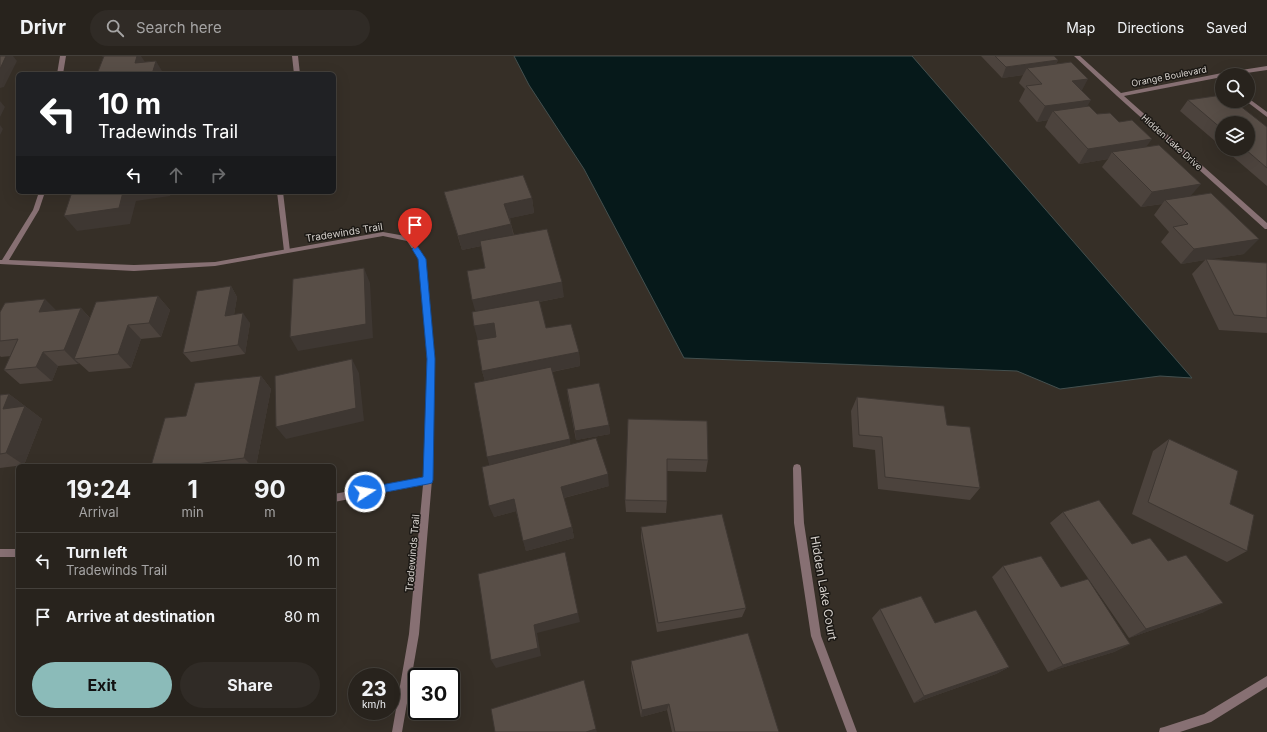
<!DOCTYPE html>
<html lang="en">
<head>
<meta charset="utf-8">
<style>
	body { margin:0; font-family:Inter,sans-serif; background:#302b26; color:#f1f3f6; height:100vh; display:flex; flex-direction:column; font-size:15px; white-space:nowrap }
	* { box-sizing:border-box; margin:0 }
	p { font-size:13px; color:#a5a4a4 }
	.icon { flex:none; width:22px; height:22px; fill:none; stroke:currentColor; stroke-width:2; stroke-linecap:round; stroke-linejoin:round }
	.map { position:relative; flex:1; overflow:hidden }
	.side { position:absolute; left:16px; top:408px; width:320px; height:252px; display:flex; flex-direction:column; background:#28231d; border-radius:6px; box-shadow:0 4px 16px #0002,0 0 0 1px #44403b }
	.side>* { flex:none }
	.guide { position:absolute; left:16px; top:16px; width:320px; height:122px; border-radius:6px; box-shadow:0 4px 16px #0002,0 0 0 1px #44403b; background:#202124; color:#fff; overflow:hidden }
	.buttons { position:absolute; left:1215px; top:12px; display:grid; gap:8px }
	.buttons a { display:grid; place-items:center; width:40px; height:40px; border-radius:50%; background:#28231d; box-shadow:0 4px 16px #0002,0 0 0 1px #44403b; font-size:20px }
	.speed { position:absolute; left:348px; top:612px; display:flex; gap:8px; font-size:20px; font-weight:700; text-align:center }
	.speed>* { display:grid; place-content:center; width:52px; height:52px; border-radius:50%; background:#28231d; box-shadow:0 4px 16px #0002,0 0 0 1px #44403b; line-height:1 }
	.speed small { font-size:10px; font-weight:400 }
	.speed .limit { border:2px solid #111; border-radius:6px; background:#fff; color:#111 }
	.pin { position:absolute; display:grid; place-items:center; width:34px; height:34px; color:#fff; margin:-41px -17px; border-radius:50% 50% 50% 0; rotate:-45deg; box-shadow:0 0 4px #0007 }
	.pin .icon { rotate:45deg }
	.me { position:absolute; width:44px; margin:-22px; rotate:79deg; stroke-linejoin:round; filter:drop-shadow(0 0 3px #0008) }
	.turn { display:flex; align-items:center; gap:14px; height:84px; padding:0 16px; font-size:18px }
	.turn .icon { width:52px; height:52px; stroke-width:2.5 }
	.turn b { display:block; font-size:28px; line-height:34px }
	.lanes { display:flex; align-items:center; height:38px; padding:0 16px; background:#0003; justify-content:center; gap:20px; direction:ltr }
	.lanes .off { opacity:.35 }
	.eta { display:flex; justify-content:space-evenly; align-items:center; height:68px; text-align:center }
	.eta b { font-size:24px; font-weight:700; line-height:28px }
	.primary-button { display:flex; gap:8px; margin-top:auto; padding:8px 16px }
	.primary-button a { flex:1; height:46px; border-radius:24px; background:#8bbbb9; color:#111; font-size:16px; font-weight:700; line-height:46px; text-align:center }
	.primary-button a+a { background:#302b26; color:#f1f3f6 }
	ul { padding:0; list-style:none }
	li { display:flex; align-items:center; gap:12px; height:56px; padding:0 16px; border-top:1px solid #44403b }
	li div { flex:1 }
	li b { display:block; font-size:15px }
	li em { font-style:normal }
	header { display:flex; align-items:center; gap:24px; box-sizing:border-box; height:56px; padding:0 20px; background:#28231d; border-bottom:1px solid #44403b }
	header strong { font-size:19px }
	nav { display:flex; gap:22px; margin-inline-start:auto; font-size:14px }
	.search { width:280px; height:36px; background:#302b26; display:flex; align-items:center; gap:10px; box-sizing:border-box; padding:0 14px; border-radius:22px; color:#a5a4a4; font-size:15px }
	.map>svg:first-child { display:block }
</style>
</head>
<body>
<header>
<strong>Drivr</strong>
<div class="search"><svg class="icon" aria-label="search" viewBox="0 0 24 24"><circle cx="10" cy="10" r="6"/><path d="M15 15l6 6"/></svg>Search here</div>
<nav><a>Map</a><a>Directions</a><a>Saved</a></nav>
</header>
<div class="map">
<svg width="1267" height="676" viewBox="0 0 1267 676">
	<rect width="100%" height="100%" fill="#362f27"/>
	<path fill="#06191a" stroke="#44504f" d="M514,0h398l280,322 -32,-2 -100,13 -43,-18 -333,-13 -100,-189 -55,-84z"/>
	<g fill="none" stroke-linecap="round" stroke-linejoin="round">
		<path fill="#877073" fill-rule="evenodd" d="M292,0h6l2,18h-6z
			M277,136h6l7,59 -3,2 -3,-2z"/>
		<path fill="#877073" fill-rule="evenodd" d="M60,0h6l-3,18h-6z
			M1074,0h6l41,37 101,-20 45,-7v4l-34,5h-11v2l-98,19 143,127v6h-2l-148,-133z
			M1248,42l19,14v5l-21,-16h2z
			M39,136h6l-6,18 -30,50 125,5 81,-3 168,-30 28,5 14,22 10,100 -3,121 -13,154 -17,98h-10l17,-98 14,-149 -89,17v-8l90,-17 3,-118 -8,-100 -12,-18 -24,-5 -168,30 -81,5 -134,-7v-4h2l31,-50z
			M797,408l3,1 1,3 3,55 17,113 36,96h-10l-36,-96 -17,-113 -1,-55 1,-3z
			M0,493h18v8h-18z
			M1267,620v11l-56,35 -31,10h-21l1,-4 4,-1 40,-13z"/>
	</g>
	<path fill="#4c433d" d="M981,0h73l4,4 -2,4 25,26 6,17 10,7 49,33 98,107 -35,5 58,4v70l-48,-3 -27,-56 13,-14 -24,4 -20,-22 8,-10 -15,-17 8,-11 -21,3 -39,-40 6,-8 -29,5 -34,-37 3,-7 -11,2 -18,-21 6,-12 -6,-6 4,-8 -21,3z
		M1188,44l79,27v59l-43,-37h24l-26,-26v24l-42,-36z
		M444,136l88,6 2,15 -24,5 1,6 3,11 50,62 -25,5 7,26 33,24 1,14 -28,6 18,67v5l39,42 -45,12 8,29 2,11 -48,13 -10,-40 -22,6 -5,-52 -4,-84 -3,-10 -4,-31 -2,-29 9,-43 -4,-22 -19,4z
		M231,230l6,11 -3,18 16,8 -5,31 -54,8 -8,-9z
		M158,240l12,14 -9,27 -20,2 -10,29 -42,4 -10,-9 -1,1 -20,2 -6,15 -32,3 -16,-14 7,-14 -10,1 -1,-1v-44l57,-1 24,-3 9,10z
		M261,320l10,13 -15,77h-105l35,-50z
		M567,333l42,36 1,9 -34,6 -8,-42z
		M9,338l33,25 -18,46 -24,3v-73z
		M857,341l90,28 33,63 -10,12 -92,-11 -3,-39 -22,-3 -2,-36z
		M628,363l80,41 -2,12 -39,-1v30l-1,12 -40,-1 -1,-12z
		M1169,383l61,65 17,47 -20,11 -95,-48 21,-63z
		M1063,456l105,49 36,51 -75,26 -79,-115z
		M641,471l105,81 -4,9 -85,15 -16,-94z
		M1003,510l58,21 69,57 -16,8 -66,20 -56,-95z
		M880,553l55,14 74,44 -13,7 -82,29 -42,-85z
		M631,605l148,71h-107l-5,-22 -26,7 -10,-48z"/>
	<path fill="#3e3732" d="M6,0h7l4,5 -13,26 -4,1v-19z
		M102,0h39l4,6 -10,1 -30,-2z
		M1058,4l-5,11 -26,-3 -4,7 -21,3 4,-11z
		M156,5l6,10v3h-10z
		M1088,23l-8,15 -8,-13z
		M1091,44l-9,15 -29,-4 -5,9 -11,2 8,-16z
		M0,45l5,6 -5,10z
		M0,69l3,4 -3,6z
		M1152,83l-11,15 -29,-2 -4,7 -29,5 9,-15z
		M1201,128l-13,15 -23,1 -3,4 -21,3 11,-15z
		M123,136h48l-1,4 -34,5 -6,23 -53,7 -13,-15z
		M532,142l2,15 -27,6 -3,-15z
		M511,168l3,15 -52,11 -4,-14z
		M1259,183l-15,15 -38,6v-1l-1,1 -24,4 13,-15z
		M364,212l6,15 3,55 -75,13 -8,-14z
		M562,226l2,15 -88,17 -4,-14z
		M231,230l6,11 -5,29 -7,-10z
		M158,240l12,14 -9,27 -12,-14z
		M45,243l15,15 -21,-2z
		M81,252l13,15 -20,36 5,4 -1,1 -14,-14z
		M243,257l7,10 -5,31 -7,-9z
		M494,267l3,14 -19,4 -4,-15z
		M128,269l13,14 -10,29 -13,-14z
		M43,296l15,14 -6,15 -16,-14z
		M579,296l1,14 -94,19 -4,-14z
		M352,303l7,14 5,48 -78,18 -10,-12z
		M261,320l10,13 -15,77h-4l-8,-8z
		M9,338l33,25 -18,46 -18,-12 -3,-44z
		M609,369l1,9 -34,6 -1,-9z
		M570,383l1,12 -80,19 -4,-13z
		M608,418l1,12 -46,12 -2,-11z
		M514,443l3,12 -23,6 -5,-11z
		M572,471l2,11 -48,13 -3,-10z
		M1223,547l-19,9 -75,26 17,-9z
		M578,557l2,9 -43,11 4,23 -45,12 -5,-8 43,-35z
		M1130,588l-16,8 -66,20 15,-7z
		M1009,611l-13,7 -82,29 10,-7z
		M669,648l-2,6 -26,7 1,-7z
		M596,673l1,3h-11z"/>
	<path fill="#584e47" stroke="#3e3732" d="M0,0h6l-6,13z
		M104,0h33l-2,7 21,-2 -4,13h-55z
		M995,0h59l4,4 -52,7z
		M1071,6l17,17 -16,2 19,19 -46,6 -19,-20 16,-2 -15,-16z
		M1222,39v6h12l33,26v41l-22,-19h3v-26h-26v6l-34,-29z
		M1089,50l8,8 13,-1 9,9 13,-2 20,19 -64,10 -35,-38z
		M1159,89l42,39 -49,8 -40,-40z
		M523,119l9,23 -28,6 7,20 -53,12 -14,-44z
		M72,136h51l-4,16 -55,8z
		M1211,137l48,46 -65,10 -21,-22 15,-3 -23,-24z
		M547,173l15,53 -90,18 -5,-29 18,-3 -5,-27z
		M1206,203l61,4v55l-33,-3z
		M364,212l2,56 -76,13 3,-58z
		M231,230l-6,30 18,-3 -5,32 -55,8 14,-62z
		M158,240l-9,27 -21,2 -10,29 -44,5 22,-57z
		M45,243l-6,13 42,-4 -17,42 -21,2 -7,15 -32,3 14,-31 -18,2v-29l5,-9z
		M539,244l7,28 25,-4 8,28 -97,19 -5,-31 19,-3 -2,-14 -20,3 -2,-14z
		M352,303l4,49 -80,19 -1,-51z
		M551,311l19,72 -83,18 -13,-74z
		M261,320l-17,82 -64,8h-29l14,-48 21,-2 9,-33z
		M599,327l10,42 -34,6 -8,-42z
		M9,338l-6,15 22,-3 -19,47 -6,1v-59z
		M857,341l87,9 3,19 23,2 10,61 -95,-11 -3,-40 -23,-2z
		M628,363l79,2 1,39 -41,-1v42l-42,-1z
		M596,382l12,36 -47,13 11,40 -49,14 -9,-42 -25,7 -7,-39z
		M1169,383l69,32 -8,33 24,11 -7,36 -99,-49z
		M1099,444l33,44 18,-6 18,23 18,-6 37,48 -77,26 -83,-117z
		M722,458l24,94 -88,15 -17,-96z
		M565,496l13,61 -44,12 4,23 -47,12 -13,-86z
		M1041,500l20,31 27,-8 42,65 -67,21 -60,-99z
		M921,540l14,27 41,-13 33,57 -85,29 -44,-87z
		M748,577l31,99h-104l-6,-28 -27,6 -11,-49z
		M584,624l12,49 -10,3h-91l-4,-23z"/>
	<path fill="#1a73e8" stroke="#114b97" d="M415,190l3,1 8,12 9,100 -2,121 -1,3 -4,1 -63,12 -3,-1 -2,-3 2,-3 3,-1 58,-11 4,-118 -9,-100 -6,-10z"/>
	<g text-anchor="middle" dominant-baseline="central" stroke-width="3" stroke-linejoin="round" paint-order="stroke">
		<g font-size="9" fill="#d6d1cc" stroke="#1b1814">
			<text transform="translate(1169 20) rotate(-11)">Orange Boulevard</text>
			<text transform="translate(1172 86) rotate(42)">Hidden Lake Drive</text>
		</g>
		<g font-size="10" fill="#d6d1cc" stroke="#1b1814">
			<text transform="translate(344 176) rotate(-9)">Tradewinds Trail</text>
			<text transform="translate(412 497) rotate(-85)">Tradewinds Trail</text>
		</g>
		<g font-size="12" fill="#d6d1cc" stroke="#1b1814">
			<text transform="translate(824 532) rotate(80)">Hidden Lake Court</text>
		</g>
	</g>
</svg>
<div class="buttons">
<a><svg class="icon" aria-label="search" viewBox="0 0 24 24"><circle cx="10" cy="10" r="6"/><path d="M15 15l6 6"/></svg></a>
<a><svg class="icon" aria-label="layers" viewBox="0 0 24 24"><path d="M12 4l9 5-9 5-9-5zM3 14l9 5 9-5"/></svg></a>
</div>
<div class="speed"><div>23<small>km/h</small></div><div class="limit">30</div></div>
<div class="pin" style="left:415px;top:193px;background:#d93025"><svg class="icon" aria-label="arrive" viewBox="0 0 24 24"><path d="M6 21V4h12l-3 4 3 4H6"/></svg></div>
<svg class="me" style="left:365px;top:436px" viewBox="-20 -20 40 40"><circle r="17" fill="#1a73e8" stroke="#fff" stroke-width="3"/><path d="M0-11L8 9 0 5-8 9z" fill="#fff"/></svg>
<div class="guide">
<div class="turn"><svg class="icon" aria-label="left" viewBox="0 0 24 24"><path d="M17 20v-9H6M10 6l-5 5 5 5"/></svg><div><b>10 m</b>Tradewinds Trail</div></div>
<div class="lanes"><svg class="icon" aria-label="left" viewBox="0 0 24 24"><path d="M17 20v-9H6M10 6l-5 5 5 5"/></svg><svg class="icon off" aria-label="ahead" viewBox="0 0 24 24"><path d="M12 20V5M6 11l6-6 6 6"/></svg><svg class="icon off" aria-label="right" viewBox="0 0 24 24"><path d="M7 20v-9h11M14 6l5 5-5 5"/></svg></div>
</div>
<section class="side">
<div class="eta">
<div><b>19:24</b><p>Arrival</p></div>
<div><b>1</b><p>min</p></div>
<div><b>90</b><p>m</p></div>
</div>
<ul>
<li><svg class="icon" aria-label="left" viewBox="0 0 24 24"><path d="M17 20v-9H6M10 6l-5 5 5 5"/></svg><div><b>Turn left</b><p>Tradewinds Trail</p></div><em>10 m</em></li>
<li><svg class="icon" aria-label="arrive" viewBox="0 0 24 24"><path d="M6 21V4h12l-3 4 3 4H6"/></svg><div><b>Arrive at destination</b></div><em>80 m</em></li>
</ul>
<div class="primary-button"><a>Exit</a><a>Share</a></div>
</section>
</div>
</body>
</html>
